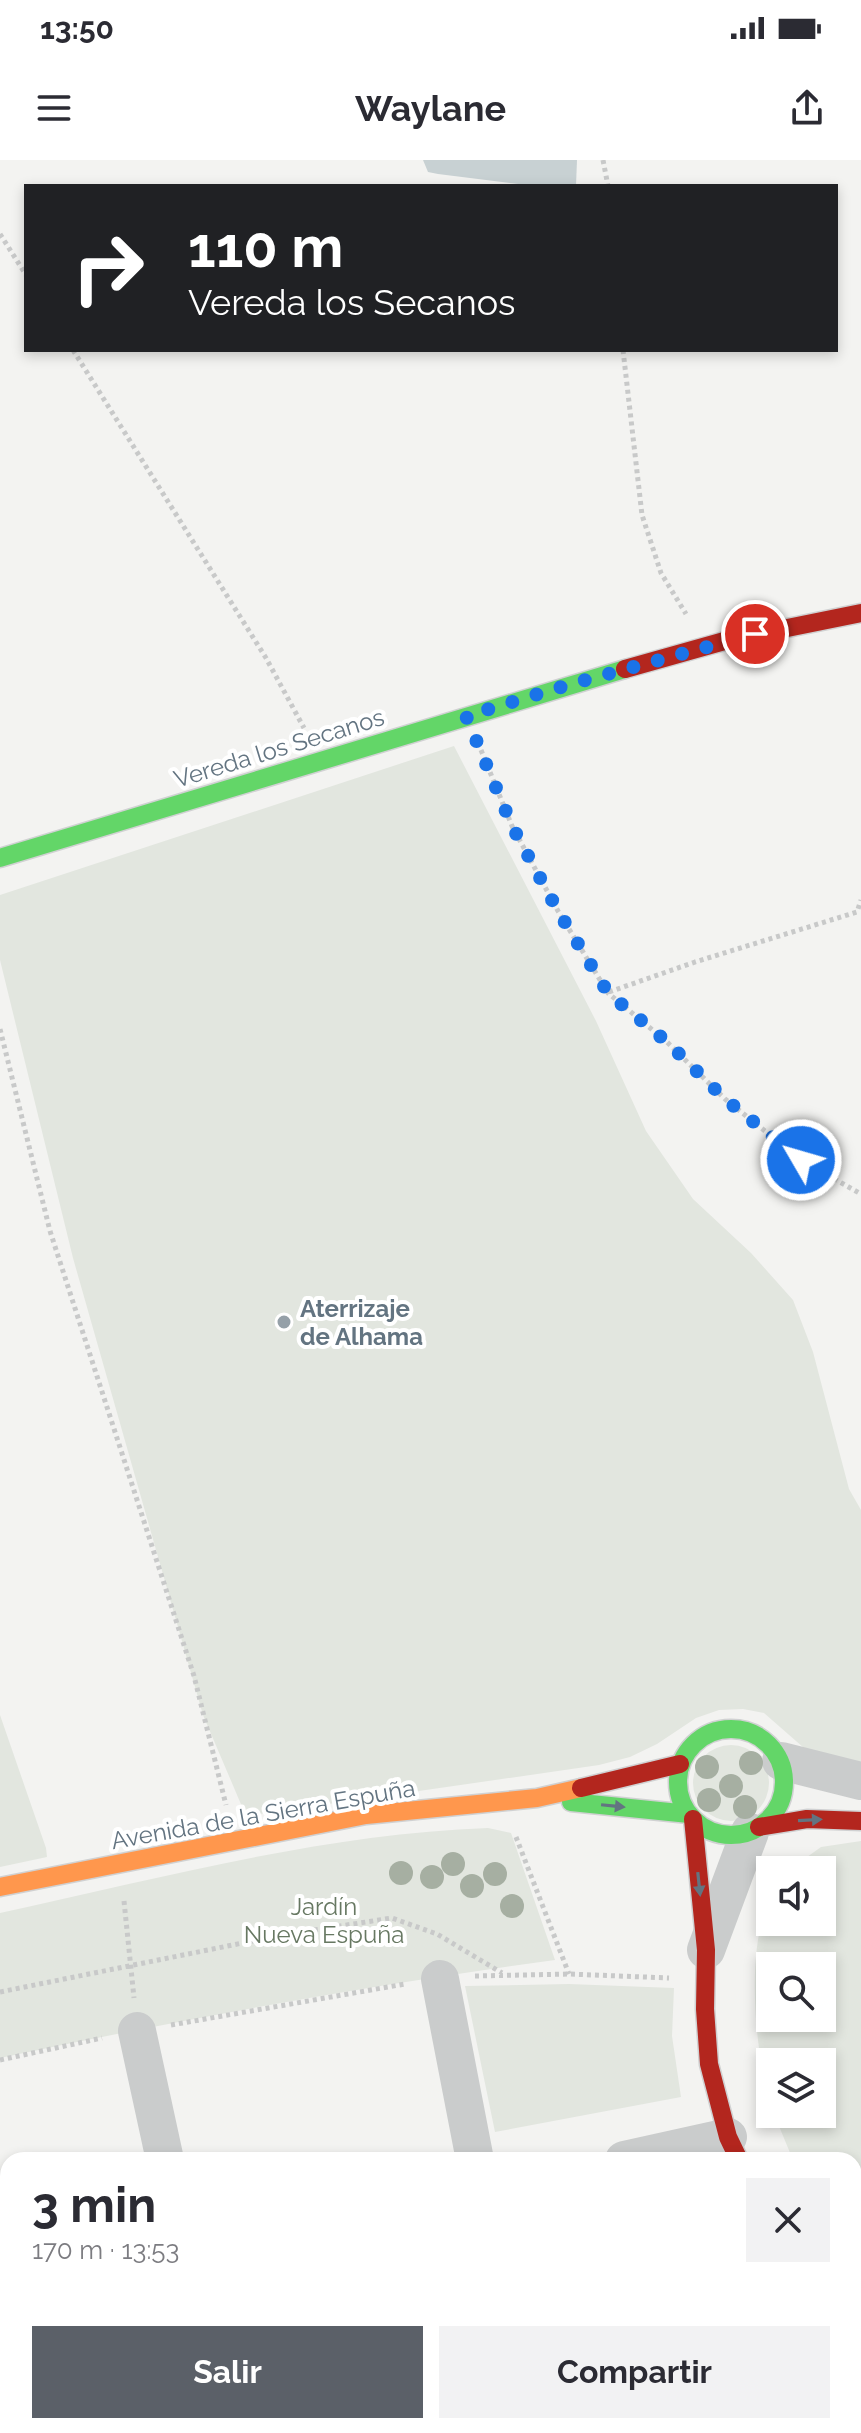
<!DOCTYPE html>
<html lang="es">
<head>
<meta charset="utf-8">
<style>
	body { margin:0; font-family:Raleway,sans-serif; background:#f2f2f3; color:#2b2b33; height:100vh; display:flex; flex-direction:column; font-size:30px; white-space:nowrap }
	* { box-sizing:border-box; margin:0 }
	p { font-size:26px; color:#7c7c81 }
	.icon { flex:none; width:44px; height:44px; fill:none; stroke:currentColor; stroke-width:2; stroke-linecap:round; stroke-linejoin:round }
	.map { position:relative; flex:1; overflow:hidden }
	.side { position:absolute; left:0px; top:1992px; width:862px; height:282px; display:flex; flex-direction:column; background:#fff; border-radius:24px 24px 0 0; box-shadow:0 4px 12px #0003 }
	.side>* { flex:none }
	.hud { position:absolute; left:24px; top:24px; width:814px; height:168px; border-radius:0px; box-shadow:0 4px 12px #0003; background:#202124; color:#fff; overflow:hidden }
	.controls { position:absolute; left:756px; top:1696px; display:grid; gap:16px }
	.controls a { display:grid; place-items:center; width:80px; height:80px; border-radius:0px; background:#fff; box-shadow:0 4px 12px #0003; font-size:40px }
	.pin { position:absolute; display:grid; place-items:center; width:68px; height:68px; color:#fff; margin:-34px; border:4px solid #fff; border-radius:50%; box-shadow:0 2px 8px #0007 }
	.me { position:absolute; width:88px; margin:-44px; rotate:308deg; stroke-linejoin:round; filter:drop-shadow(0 0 6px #0008) }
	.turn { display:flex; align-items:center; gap:28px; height:168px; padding:0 32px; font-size:36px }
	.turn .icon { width:104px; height:104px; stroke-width:2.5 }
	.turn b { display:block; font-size:56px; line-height:68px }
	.round { display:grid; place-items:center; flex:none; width:84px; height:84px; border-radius:0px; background:#f2f2f3 }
	.overview { display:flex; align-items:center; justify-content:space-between; height:136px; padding:0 32px }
	h1 { font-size:48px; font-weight:700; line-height:60px }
	.button { display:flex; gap:16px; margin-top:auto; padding:16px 32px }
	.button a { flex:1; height:92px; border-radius:0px; background:#5b6068; color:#fff; font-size:32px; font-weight:700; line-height:92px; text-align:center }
	.button a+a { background:#f2f2f3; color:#2b2b33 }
	.status { display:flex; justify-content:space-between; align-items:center; height:56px; padding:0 40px; background:#fff; direction:ltr }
	.status svg { height:22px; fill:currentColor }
	header { display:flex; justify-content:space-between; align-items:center; height:104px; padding:0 32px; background:#fff; font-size:36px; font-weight:700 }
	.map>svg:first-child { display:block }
</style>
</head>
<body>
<div class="status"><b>13:50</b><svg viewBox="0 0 49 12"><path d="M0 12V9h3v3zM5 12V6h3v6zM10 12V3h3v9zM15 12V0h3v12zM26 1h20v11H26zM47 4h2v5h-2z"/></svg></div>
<header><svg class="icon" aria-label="menu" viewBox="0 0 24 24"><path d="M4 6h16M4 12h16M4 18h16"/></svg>Waylane<svg class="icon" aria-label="share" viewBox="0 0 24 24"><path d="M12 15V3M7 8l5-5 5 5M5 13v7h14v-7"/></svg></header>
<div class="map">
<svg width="861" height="2273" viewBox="0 0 861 2273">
	<rect width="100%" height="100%" fill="#f3f3f1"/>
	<path fill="#e2e6df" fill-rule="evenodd" d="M454,586l142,275 50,110 47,68 58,54 42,47 20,52 36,137 12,21v257l-57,-19 -40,-35 -21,-4 -24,1 -23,8 -39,26 -27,13 -31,8 -353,51 -43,-101 -130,-457 -73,-298v-65z
		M0,1555l46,133 1,9 -47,10z
		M693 1623a38 38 0 1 1 76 0a38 38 0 1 1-76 0Z
		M488,1668l23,5 44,127c-186,25 -371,59 -555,98v-145c161,-35 323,-79 488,-85z
		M861,1681v442l-7,3v-126h-61l-19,-46h48v-52h-52v42c-15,-54 -25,-154 0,-206v24h52v-52h-33l32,-23zM770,1806h52v52h-52z
		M569,1824l105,4 -2,48 9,61 -186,35 -30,-146z
		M8,2158v108h184l2,7h-194v-113z"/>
	<path fill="#c8d1d3" d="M423,0h154l-1,26h-42l-96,-12 -10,-2z"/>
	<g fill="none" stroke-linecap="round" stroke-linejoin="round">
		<defs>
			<path id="fast" d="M0,698l625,-189
				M678 1622a53 53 0 1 1 106 0a53 53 0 1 1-106 0Z
				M571,1642l118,12"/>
			<path id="slow" d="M0,1727l366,-72 171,-17 44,-10"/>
			<path id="jam" d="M625,509l103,-29 133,-27
				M581,1628l99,-24
				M693,1659l13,131 -1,59 4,55 19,73 11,23
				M759,1667l48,-8 54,2"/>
		</defs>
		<use href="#fast" stroke="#d0d1d2" stroke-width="21"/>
		<use href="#slow" stroke="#d0d1d2" stroke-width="21"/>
		<use href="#jam" stroke="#d0d1d2" stroke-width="21"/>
		<path stroke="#c8c9c9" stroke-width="5" stroke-dasharray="4 4" stroke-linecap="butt" d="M603,0l5,26
			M0,74l26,41
			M73,190l193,308 38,70
			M623,190l19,165 19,58 25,41
			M481,590l31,76 46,85 50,82 59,49 58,57 76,61 60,34
			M609,832l86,-30 162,-50 4,-12
			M0,869l50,202 144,445 32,129
			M516,1677l53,137
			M124,1741l10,97
			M475,1816l94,-2 100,4
			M0,1832l282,-57 110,-17 45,16 65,39
			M171,1865l234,-41
			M0,1900l102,-22"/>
		<path stroke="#cacccc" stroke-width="38" d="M781,1601l80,20
			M706,1790l44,-118
			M440,1819l35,181
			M137,1871l28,129
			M624,2000l104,-23
			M0,2135l8,-2
			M854,2172l7,-2
			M854,2246l7,15
			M226,2266l1,7
			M396,2273l34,-7"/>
		<use href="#fast" stroke="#63d668" stroke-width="18"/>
		<use href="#slow" stroke="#ff974d" stroke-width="18"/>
		<use href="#jam" stroke="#b3261e" stroke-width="18"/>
	</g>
	<g fill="#a6afa2">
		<circle cx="751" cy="1603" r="12"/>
		<circle cx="707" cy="1607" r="12"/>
		<circle cx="731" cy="1626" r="12"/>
		<circle cx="709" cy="1640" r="12"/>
		<circle cx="745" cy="1647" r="12"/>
		<circle cx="453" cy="1704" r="12"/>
		<circle cx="401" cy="1713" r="12"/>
		<circle cx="495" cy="1714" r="12"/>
		<circle cx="432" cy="1717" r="12"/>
		<circle cx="472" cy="1726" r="12"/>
		<circle cx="512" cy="1746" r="12"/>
	</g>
	<defs><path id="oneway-solid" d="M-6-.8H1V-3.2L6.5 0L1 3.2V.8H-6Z" transform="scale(2)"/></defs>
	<g fill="#637481">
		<use href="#oneway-solid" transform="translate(613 1646) rotate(6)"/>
		<use href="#oneway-solid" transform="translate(810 1660) rotate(-3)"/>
		<use href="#oneway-solid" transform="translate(699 1724) rotate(84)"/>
	</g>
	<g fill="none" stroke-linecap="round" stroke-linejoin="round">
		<path stroke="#1a73e8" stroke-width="14" stroke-dasharray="0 25.2" d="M755,474l-184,50 -105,32 46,110 46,85 50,82 59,49 58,57 76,61"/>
	</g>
	<circle fill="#95a0a8" stroke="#fff" stroke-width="3" cx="284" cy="1162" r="8"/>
	<g text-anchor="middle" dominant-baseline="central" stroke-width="8" stroke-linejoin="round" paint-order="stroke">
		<g font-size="24" fill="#637481" stroke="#fff">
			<text transform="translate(279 588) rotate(-17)">Vereda los Secanos</text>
			<text transform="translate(263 1654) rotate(-10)">Avenida de la Sierra Espuña</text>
		</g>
		<g font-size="24" font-weight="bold" fill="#637481" stroke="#fff" text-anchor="start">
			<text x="300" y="1148">Aterrizaje<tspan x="300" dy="28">de Alhama</tspan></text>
		</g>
		<g font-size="24" fill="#677862" stroke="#fff">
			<text x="324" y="1746">Jardín<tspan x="324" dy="28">Nueva Espuña</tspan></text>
		</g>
	</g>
</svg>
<div class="controls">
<a><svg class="icon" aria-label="sound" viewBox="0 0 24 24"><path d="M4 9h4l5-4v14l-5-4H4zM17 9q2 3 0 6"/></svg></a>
<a><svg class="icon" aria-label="search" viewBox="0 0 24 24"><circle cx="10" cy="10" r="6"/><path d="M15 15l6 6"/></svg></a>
<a><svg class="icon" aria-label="layers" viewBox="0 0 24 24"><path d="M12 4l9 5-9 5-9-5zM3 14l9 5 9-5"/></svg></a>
</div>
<div class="pin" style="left:755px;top:474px;background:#d93025"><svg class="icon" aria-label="arrive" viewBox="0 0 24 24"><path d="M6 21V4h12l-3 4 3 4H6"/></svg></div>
<svg class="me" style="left:801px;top:1000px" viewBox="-20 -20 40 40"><circle r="17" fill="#1a73e8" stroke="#fff" stroke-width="3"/><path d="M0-11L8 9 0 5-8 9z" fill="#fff"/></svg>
<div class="hud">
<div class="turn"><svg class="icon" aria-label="right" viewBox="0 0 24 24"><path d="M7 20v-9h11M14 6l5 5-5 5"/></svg><div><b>110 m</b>Vereda los Secanos</div></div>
</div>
<section class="side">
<div class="overview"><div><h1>3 min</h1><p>170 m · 13:53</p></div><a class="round"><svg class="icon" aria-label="close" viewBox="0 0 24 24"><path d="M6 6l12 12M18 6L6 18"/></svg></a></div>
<div class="button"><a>Salir</a><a>Compartir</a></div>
</section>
</div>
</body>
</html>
